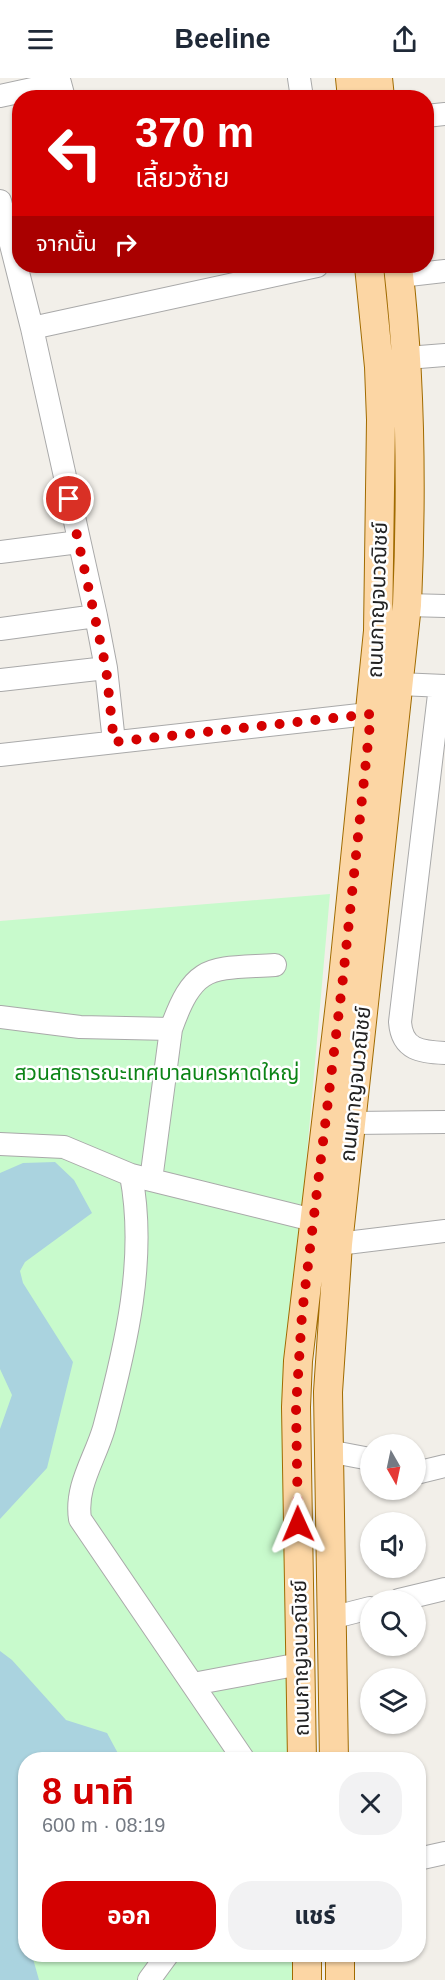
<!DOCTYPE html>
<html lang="th">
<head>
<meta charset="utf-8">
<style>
	body { margin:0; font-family:Arial,"Noto Sans Thai",sans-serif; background:#f2f2f3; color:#1f2937; height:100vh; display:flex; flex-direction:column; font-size:22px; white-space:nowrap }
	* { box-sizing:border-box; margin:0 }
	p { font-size:20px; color:#747a83 }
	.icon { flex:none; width:33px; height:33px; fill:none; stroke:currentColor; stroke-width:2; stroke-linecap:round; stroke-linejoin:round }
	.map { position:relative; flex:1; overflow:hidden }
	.side { position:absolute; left:18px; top:1674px; width:408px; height:210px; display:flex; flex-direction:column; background:#fff; border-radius:24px; box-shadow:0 2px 4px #0004 }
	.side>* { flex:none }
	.hud { position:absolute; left:12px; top:12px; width:422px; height:183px; border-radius:24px; box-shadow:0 2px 4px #0004; background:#d40000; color:#fff; overflow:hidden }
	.needle { width:39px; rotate:171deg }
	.controls { position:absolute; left:360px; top:1356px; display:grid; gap:12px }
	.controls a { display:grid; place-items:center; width:66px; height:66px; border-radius:50%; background:#fff; box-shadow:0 2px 4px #0004; font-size:30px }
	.pin { position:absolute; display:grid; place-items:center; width:51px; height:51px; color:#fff; margin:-26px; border:3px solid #fff; border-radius:50%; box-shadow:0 2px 6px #0007 }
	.me { position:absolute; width:66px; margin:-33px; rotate:359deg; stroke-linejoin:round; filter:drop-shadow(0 0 4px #0008) }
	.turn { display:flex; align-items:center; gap:21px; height:126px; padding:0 24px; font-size:27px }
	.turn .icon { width:78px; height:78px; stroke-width:2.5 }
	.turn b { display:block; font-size:42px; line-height:51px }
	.then { display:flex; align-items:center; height:57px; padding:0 24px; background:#0003; gap:12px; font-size:22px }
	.round { display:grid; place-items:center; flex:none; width:63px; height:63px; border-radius:24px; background:#f2f2f3 }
	.overview { display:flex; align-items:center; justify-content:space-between; height:102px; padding:0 24px }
	h1 { font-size:36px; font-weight:700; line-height:45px; color:#d40000 }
	.cta { display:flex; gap:12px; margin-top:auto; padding:12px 24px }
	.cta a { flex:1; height:69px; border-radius:24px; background:#d40000; color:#fff; font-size:24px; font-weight:700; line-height:69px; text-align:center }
	.cta a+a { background:#f2f2f3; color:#1f2937 }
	header { display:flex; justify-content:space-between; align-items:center; height:78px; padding:0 24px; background:#fff; font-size:27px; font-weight:700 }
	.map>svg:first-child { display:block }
</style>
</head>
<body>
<header><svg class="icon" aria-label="menu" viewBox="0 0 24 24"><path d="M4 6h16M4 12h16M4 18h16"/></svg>Beeline<svg class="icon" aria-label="share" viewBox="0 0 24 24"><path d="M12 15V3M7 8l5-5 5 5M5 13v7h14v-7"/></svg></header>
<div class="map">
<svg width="445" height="1902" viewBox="0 0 445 1902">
	<rect width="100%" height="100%" fill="#f2efe9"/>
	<path fill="#c8facc" d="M330,816l-48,540 9,325 -265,1v194l270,1v25h-296v-1059z"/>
	<path fill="#aad3df" d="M55,1084l19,18 18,33 -67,49 -5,9 3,12 50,79 -26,106 -47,51v-90l12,-34 -12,-26v-196l23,-10z
		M0,1573l12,9 54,60 41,13 14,26 -95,1v158l-4,2 3,12 1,22 6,1 7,25h-39z"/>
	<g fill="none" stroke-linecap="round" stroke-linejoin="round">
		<defs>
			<path id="minor" d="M299,0l3,20
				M0,18l60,-13 4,15
				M426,38l19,-2
				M0,123l32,127 64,288 10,52 8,74
				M400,198l45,-5
				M32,250l285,-62
				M407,280l38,-3
				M0,474l79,-10
				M407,527l38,1
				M0,551l96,-13
				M0,602l106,-12
				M399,606l46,2
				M440,608l-40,336c2,28 21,30 45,31
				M0,677l386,-43
				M0,939l80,10 91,2 -20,151
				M171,951c24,-67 39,-60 104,-64
				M351,1045l94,-1
				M0,1066l64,3 67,28 182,45
				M131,1097c16,84 -5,171 -27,253 -9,31 -29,58 -24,91l164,241
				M338,1166l107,-13
				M328,1373l42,8
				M416,1395l29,-7
				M399,1522l46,-11
				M331,1540l39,-10
				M193,1606l107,-20
				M418,1781l27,-6
				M149,1902l19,-26"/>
			<path id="major" d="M350,0l2,20
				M378,0l2,20
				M302,1682l-6,-353 2,-46 45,-383 35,-347 3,-211 -2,-53 -10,-101
				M334,1682l-6,-368 10,-148 69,-639c5,-113 4,-226 -9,-339
				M307,1876v26
				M340,1876v26"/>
		</defs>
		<use href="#minor" stroke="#a9a9a9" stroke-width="24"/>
		<use href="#major" stroke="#a06b00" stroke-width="30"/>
		<use href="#minor" stroke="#fff" stroke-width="22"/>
		<use href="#major" stroke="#fcd6a4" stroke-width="28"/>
	</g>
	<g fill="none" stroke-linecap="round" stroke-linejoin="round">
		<path stroke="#d40000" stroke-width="10" stroke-dasharray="0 18" d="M69,421l37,169 8,74 257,-28 -28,264 -41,336 -6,93 2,117"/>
	</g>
	<g text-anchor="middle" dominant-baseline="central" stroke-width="5" stroke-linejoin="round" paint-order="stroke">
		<g font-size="21" fill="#222" stroke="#fff">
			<text transform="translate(377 522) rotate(-88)">ถนนกาญจนวณิชย์</text>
			<text transform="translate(355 1006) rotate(-84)">ถนนกาญจนวณิชย์</text>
			<text transform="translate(300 1580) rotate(-91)">ถนนกาญจนวณิชย์</text>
		</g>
		<g font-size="21" fill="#0c8416" stroke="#fff">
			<text x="157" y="994">สวนสาธารณะเทศบาลนครหาดใหญ่</text>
		</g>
	</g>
</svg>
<div class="controls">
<a><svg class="needle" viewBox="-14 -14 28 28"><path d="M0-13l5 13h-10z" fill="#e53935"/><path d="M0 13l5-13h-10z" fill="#747a83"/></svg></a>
<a><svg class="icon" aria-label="sound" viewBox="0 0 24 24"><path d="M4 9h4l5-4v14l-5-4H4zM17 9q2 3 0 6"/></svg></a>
<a><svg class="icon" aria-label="search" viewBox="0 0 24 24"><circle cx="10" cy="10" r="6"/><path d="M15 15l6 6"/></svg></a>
<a><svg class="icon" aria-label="layers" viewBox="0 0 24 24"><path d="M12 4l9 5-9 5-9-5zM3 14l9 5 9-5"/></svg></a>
</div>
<div class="pin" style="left:69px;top:421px;background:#d93025"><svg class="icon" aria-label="arrive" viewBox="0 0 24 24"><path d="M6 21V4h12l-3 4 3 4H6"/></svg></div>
<svg class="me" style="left:298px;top:1446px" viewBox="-20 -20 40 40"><path d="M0-17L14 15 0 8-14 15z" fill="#d40000" stroke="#fff" stroke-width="4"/></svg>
<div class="hud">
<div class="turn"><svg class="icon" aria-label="left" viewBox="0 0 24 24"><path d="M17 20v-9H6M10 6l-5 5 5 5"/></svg><div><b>370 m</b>เลี้ยวซ้าย</div></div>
<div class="then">จากนั้น<svg class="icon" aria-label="right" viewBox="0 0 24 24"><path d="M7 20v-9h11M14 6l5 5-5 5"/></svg></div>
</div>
<section class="side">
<div class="overview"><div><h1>8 นาที</h1><p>600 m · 08:19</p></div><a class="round"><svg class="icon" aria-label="close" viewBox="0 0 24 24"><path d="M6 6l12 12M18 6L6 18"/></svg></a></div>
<div class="cta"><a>ออก</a><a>แชร์</a></div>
</section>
</div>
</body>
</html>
